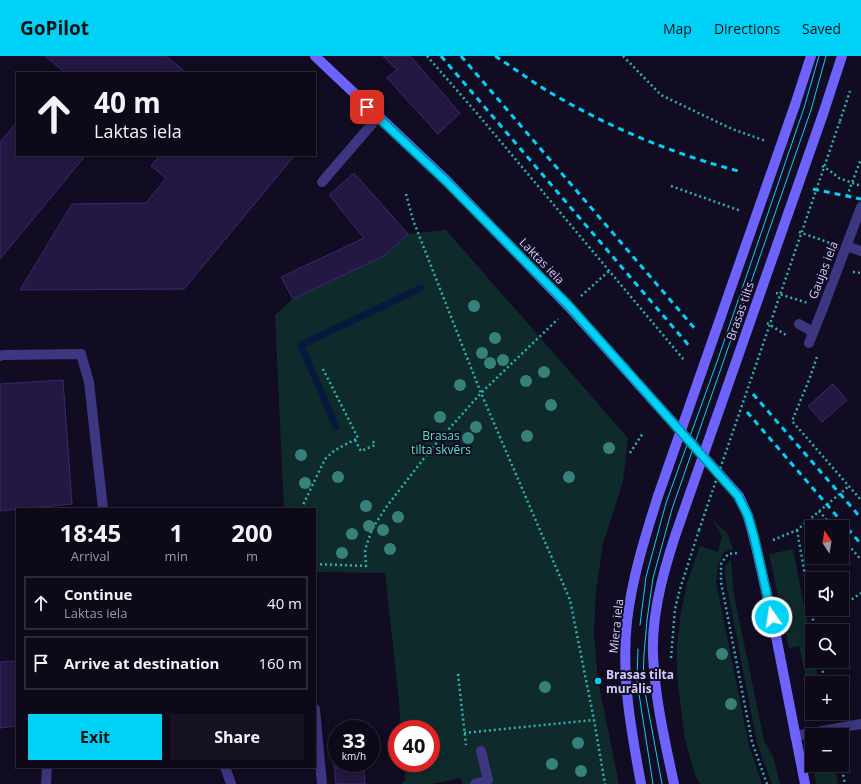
<!DOCTYPE html>
<html lang="en">
<head>
<meta charset="utf-8">
<style>
	body { margin:0; font-family:"Open Sans",sans-serif; background:#161222; color:#f1f3f6; height:100vh; display:flex; flex-direction:column; font-size:15px; white-space:nowrap }
	* { box-sizing:border-box; margin:0 }
	p { font-size:13px; color:#9a9aa2 }
	.icon { flex:none; width:22px; height:22px; fill:none; stroke:currentColor; stroke-width:2; stroke-linecap:round; stroke-linejoin:round }
	.map { position:relative; flex:1; overflow:hidden }
	.side { position:absolute; left:16px; top:452px; width:300px; height:260px; display:flex; flex-direction:column; background:#0d0919; border-radius:0px; box-shadow:0 2px 10px #0003,0 0 0 1px #2d2a38 }
	.side>* { flex:none }
	.top-card { position:absolute; left:16px; top:16px; width:300px; height:84px; border-radius:0px; box-shadow:0 2px 10px #0003,0 0 0 1px #2d2a38; background:#0d0919; color:#f1f3f6; overflow:hidden }
	.needle { width:26px; rotate:348deg }
	.controls { position:absolute; left:805px; top:464px; display:grid; gap:8px }
	.controls a { display:grid; place-items:center; width:44px; height:44px; border-radius:0px; background:#0d0919; box-shadow:0 2px 10px #0003,0 0 0 1px #2d2a38; font-size:20px }
	.speed { position:absolute; left:328px; top:664px; display:flex; gap:8px; font-size:20px; font-weight:700; text-align:center }
	.speed>* { display:grid; place-content:center; width:52px; height:52px; border-radius:50%; background:#0d0919; box-shadow:0 2px 10px #0003,0 0 0 1px #2d2a38; line-height:1 }
	.speed small { font-size:10px; font-weight:400 }
	.speed .limit { border:6px solid #d22; background:#fff; color:#111 }
	.pin { position:absolute; display:grid; place-items:center; width:34px; height:34px; color:#fff; margin:-17px; border-radius:8px; box-shadow:0 2px 6px #0006 }
	.me { position:absolute; width:44px; margin:-22px; rotate:347deg; stroke-linejoin:round; filter:drop-shadow(0 0 3px #0008) }
	.turn { display:flex; align-items:center; gap:14px; height:84px; padding:0 12px; font-size:18px }
	.turn .icon { width:52px; height:52px; stroke-width:2.5 }
	.turn b { display:block; font-size:28px; line-height:34px }
	.eta { display:flex; justify-content:space-evenly; align-items:center; height:68px; text-align:center }
	.eta b { font-size:24px; font-weight:700; line-height:28px }
	.cta { display:flex; gap:8px; margin-top:auto; padding:8px 12px }
	.cta a { flex:1; height:46px; border-radius:0px; background:#00d2f7; color:#111; font-size:16px; font-weight:700; line-height:46px; text-align:center }
	.cta a+a { background:#161222; color:#f1f3f6 }
	ul { padding:0; list-style:none }
	li { display:flex; align-items:center; gap:12px; height:54px; margin:0 8px 6px; padding:0 4px; border:2px solid #2d2a38; border-radius:0px }
	li div { flex:1 }
	li b { display:block; font-size:15px }
	li em { font-style:normal }
	header { display:flex; align-items:center; gap:24px; box-sizing:border-box; height:56px; padding:0 20px; background:#00d2f7; color:#111 }
	header strong { font-size:19px }
	nav { display:flex; gap:22px; margin-inline-start:auto; font-size:14px }
	.map>svg:first-child { display:block }
</style>
</head>
<body>
<header>
<strong>GoPilot</strong>
<nav><a>Map</a><a>Directions</a><a>Saved</a></nav>
</header>
<div class="map">
<svg width="861" height="728" viewBox="0 0 861 728">
	<rect width="100%" height="100%" fill="#110c21"/>
	<path fill="#0f2a2b" d="M446,174l182,208 -5,43 -20,63 -7,46 -2,43 4,48 21,103h-157l-1,-6 -29,6h-31l4,-4 -1,-17h27v-34h-30l-3,-38 -13,-118 -70,-1v-63h-31l-9,-194 18,-16 91,-43 24,-22z
		M713,464l14,13 6,16 -9,3 -6,13 -2,17 33,163 13,39h-62l-5,-9 -10,-36 -8,-61v-32l4,-34 6,-29 13,-37 18,6 4,-16z
		M793,493l19,98v14h3l4,22h-7v25l-13,-62 -10,2 -20,-94z
		M731,503l3,36 30,145 10,19 6,25h-8l-15,-41 -31,-161 -1,-16z
		M813,709h21l4,19h-22z"/>
	<g fill="none" stroke-linecap="round" stroke-linejoin="round">
		<path stroke="#08193e" stroke-width="7" d="M336,371l-35,-82 120,-57"/>
	</g>
	<path fill="#231842" stroke="#3b296f" d="M45,0h121l21,17h-121z
		M383,0h27l50,57 -22,21 -51,-56 10,-8z
		M17,66v33h69l-86,104v-117z
		M160,99h135l-111,134 -164,1 52,-86 74,-1 20,-25 -15,-12z
		M354,117l54,61 -24,22 -91,43 -12,-22 83,-39 -35,-43z
		M63,324l9,124 -72,7v-127z
		M833,328l14,16 -25,22 -14,-16z
		M17,605v65l-17,2v-66z
		M334,707h29l2,21h-29z"/>
	<g fill="none" stroke-linecap="round" stroke-linejoin="round">
		<path stroke="#2bb4b3" stroke-width="2.5" stroke-dasharray="2 3" stroke-linecap="butt" d="M427,0l48,55 209,249
			M623,0l38,39 71,34 34,12
			M840,65l10,-30
			M822,110l7,4 10,8 22,8
			M671,130l70,25
			M406,138l7,26 68,173 89,207 24,120 11,64
			M847,140l14,-37
			M799,176l31,11
			M853,216l8,1
			M776,237l32,10
			M581,240l28,-25
			M767,267l19,12
			M817,301l-8,23 -17,41 69,79
			M355,384l6,11 14,-6 -2,-4
			M630,397l13,-20
			M303,453v-4l22,-46 10,-9 23,-12 -35,-69
			M819,455l14,16
			M808,464l6,7
			M797,474l18,101
			M842,481l19,23
			M773,484l24,-10 52,-44
			M737,497l-9,1 -7,10v18l31,160 15,42
			M315,508l51,2 -1,-16 7,-21 15,-23 45,-58 49,-55 77,-74
			M842,545l9,-1 10,-7
			M671,602l4,-49 5,-20 19,-59
			M821,605l4,22
			M458,618l8,71
			M464,677l130,-13
			M841,709l4,19"/>
		<path stroke="#3d3681" stroke-width="10" d="M322,126l56,-65
			M799,268l14,8
			M809,287l14,-35
			M0,300l4,-1 77,-1 8,28 14,127
			M795,680l66,-12
			M225,711l6,17
			M46,728l1,-17
			M475,728l13,-4 -7,-29"/>
		<path stroke="#3d3681" stroke-width="10" d="M846,190l15,5
			M823,252l38,-101
			M315,653l7,75"/>
		<path stroke="#6f63ff" stroke-width="10" d="M315,0l132,125 122,126 170,189 9,20 8,30 19,85 30,153
			M795,49l16,-49
			M823,58l19,-58
			M641,728c-10,-54 -20,-109 -14,-163 5,-43 18,-84 31,-125
			M674,728c-9,-42 -19,-85 -21,-129 -2,-45 14,-97 29,-139"/>
		<path stroke="#00d2f7" stroke-width="1" d="M640,569l6,-48 20,-74 52,-144 86,-251 15,-52
			M638,593l-1,32 16,103
			M662,728l-19,-103 1,-27 3,-34 6,-42 19,-69 139,-399 15,-54"/>
		<path stroke="#00d2f7" stroke-width="3" stroke-dasharray="6 5" stroke-linecap="butt" d="M441,0l250,292
			M461,0l235,274
			M495,0c19,12 37,26 56,37 59,35 125,62 191,79
			M813,133l48,10
			M753,338l108,124
			M747,356l114,132"/>
		<path stroke="#2bb4b3" stroke-width="2.5" stroke-dasharray="2 3" stroke-linecap="butt" d="M699,474l141,-409"/>
		<path stroke="#6f63ff" stroke-width="10" d="M658,440l137,-391
			M682,460l141,-402"/>
	</g>
	<g fill="#37817b">
		<circle cx="474" cy="250" r="6"/>
		<circle cx="495" cy="282" r="6"/>
		<circle cx="482" cy="297" r="6"/>
		<circle cx="503" cy="304" r="6"/>
		<circle cx="490" cy="307" r="6"/>
		<circle cx="544" cy="316" r="6"/>
		<circle cx="526" cy="325" r="6"/>
		<circle cx="460" cy="329" r="6"/>
		<circle cx="551" cy="349" r="6"/>
		<circle cx="440" cy="361" r="6"/>
		<circle cx="476" cy="371" r="6"/>
		<circle cx="527" cy="380" r="6"/>
		<circle cx="468" cy="382" r="6"/>
		<circle cx="609" cy="392" r="6"/>
		<circle cx="301" cy="399" r="6"/>
		<circle cx="338" cy="421" r="6"/>
		<circle cx="569" cy="421" r="6"/>
		<circle cx="305" cy="427" r="6"/>
		<circle cx="366" cy="450" r="6"/>
		<circle cx="398" cy="461" r="6"/>
		<circle cx="369" cy="470" r="6"/>
		<circle cx="383" cy="474" r="6"/>
		<circle cx="352" cy="478" r="6"/>
		<circle cx="390" cy="493" r="6"/>
		<circle cx="342" cy="497" r="6"/>
		<circle cx="722" cy="598" r="6"/>
		<circle cx="545" cy="631" r="6"/>
		<circle cx="731" cy="648" r="6"/>
		<circle cx="578" cy="687" r="6"/>
		<circle cx="552" cy="708" r="6"/>
		<circle cx="581" cy="715" r="6"/>
	</g>
	<g fill="none" stroke-linecap="round" stroke-linejoin="round">
		<defs>
			<path id="route" d="M367,51l79,74 124,126 168,189 10,20 6,21 18,80"/>
		</defs>
		<use href="#route" stroke="#0088a1" stroke-width="10"/>
		<use href="#route" stroke="#00d2f7" stroke-width="7"/>
	</g>
	<circle fill="#00d2f7" stroke="#110c21" stroke-width="1.5" cx="598" cy="625" r="4"/>
	<g text-anchor="middle" dominant-baseline="central" stroke-width="4" stroke-linejoin="round" paint-order="stroke">
		<g font-size="12" fill="#d4ccff" stroke="#110c21">
			<text transform="translate(542 205) rotate(46)">Laktas iela</text>
			<text transform="translate(823 214) rotate(-69)">Gaujas iela</text>
			<text transform="translate(740 255) rotate(-71)">Brasas tilts</text>
			<text transform="translate(616 570) rotate(-84)">Miera iela</text>
		</g>
		<g font-size="12" fill="#56e1c5" stroke="#110c21">
			<text x="441" y="379">Brasas<tspan x="441" dy="14">tilta skvērs</tspan></text>
		</g>
		<g font-size="12" font-weight="bold" fill="#d4ccff" stroke="#110c21" text-anchor="start">
			<text x="606" y="618">Brasas tilta<tspan x="606" dy="14">murālis</tspan></text>
		</g>
	</g>
</svg>
<div class="controls">
<a><svg class="needle" viewBox="-14 -14 28 28"><path d="M0-13l5 13h-10z" fill="#e53935"/><path d="M0 13l5-13h-10z" fill="#9a9aa2"/></svg></a>
<a><svg class="icon" aria-label="sound" viewBox="0 0 24 24"><path d="M4 9h4l5-4v14l-5-4H4zM17 9q2 3 0 6"/></svg></a>
<a><svg class="icon" aria-label="search" viewBox="0 0 24 24"><circle cx="10" cy="10" r="6"/><path d="M15 15l6 6"/></svg></a>
<a>+</a>
<a>−</a>
</div>
<div class="speed"><div>33<small>km/h</small></div><div class="limit">40</div></div>
<div class="pin" style="left:367px;top:51px;background:#d93025"><svg class="icon" aria-label="arrive" viewBox="0 0 24 24"><path d="M6 21V4h12l-3 4 3 4H6"/></svg></div>
<svg class="me" style="left:772px;top:561px" viewBox="-20 -20 40 40"><circle r="17" fill="#00d2f7" stroke="#fff" stroke-width="3"/><path d="M0-11L8 9 0 5-8 9z" fill="#fff"/></svg>
<div class="top-card">
<div class="turn"><svg class="icon" aria-label="ahead" viewBox="0 0 24 24"><path d="M12 20V5M6 11l6-6 6 6"/></svg><div><b>40 m</b>Laktas iela</div></div>
</div>
<section class="side">
<div class="eta">
<div><b>18:45</b><p>Arrival</p></div>
<div><b>1</b><p>min</p></div>
<div><b>200</b><p>m</p></div>
</div>
<ul>
<li><svg class="icon" aria-label="ahead" viewBox="0 0 24 24"><path d="M12 20V5M6 11l6-6 6 6"/></svg><div><b>Continue</b><p>Laktas iela</p></div><em>40 m</em></li>
<li><svg class="icon" aria-label="arrive" viewBox="0 0 24 24"><path d="M6 21V4h12l-3 4 3 4H6"/></svg><div><b>Arrive at destination</b></div><em>160 m</em></li>
</ul>
<div class="cta"><a>Exit</a><a>Share</a></div>
</section>
</div>
</body>
</html>
